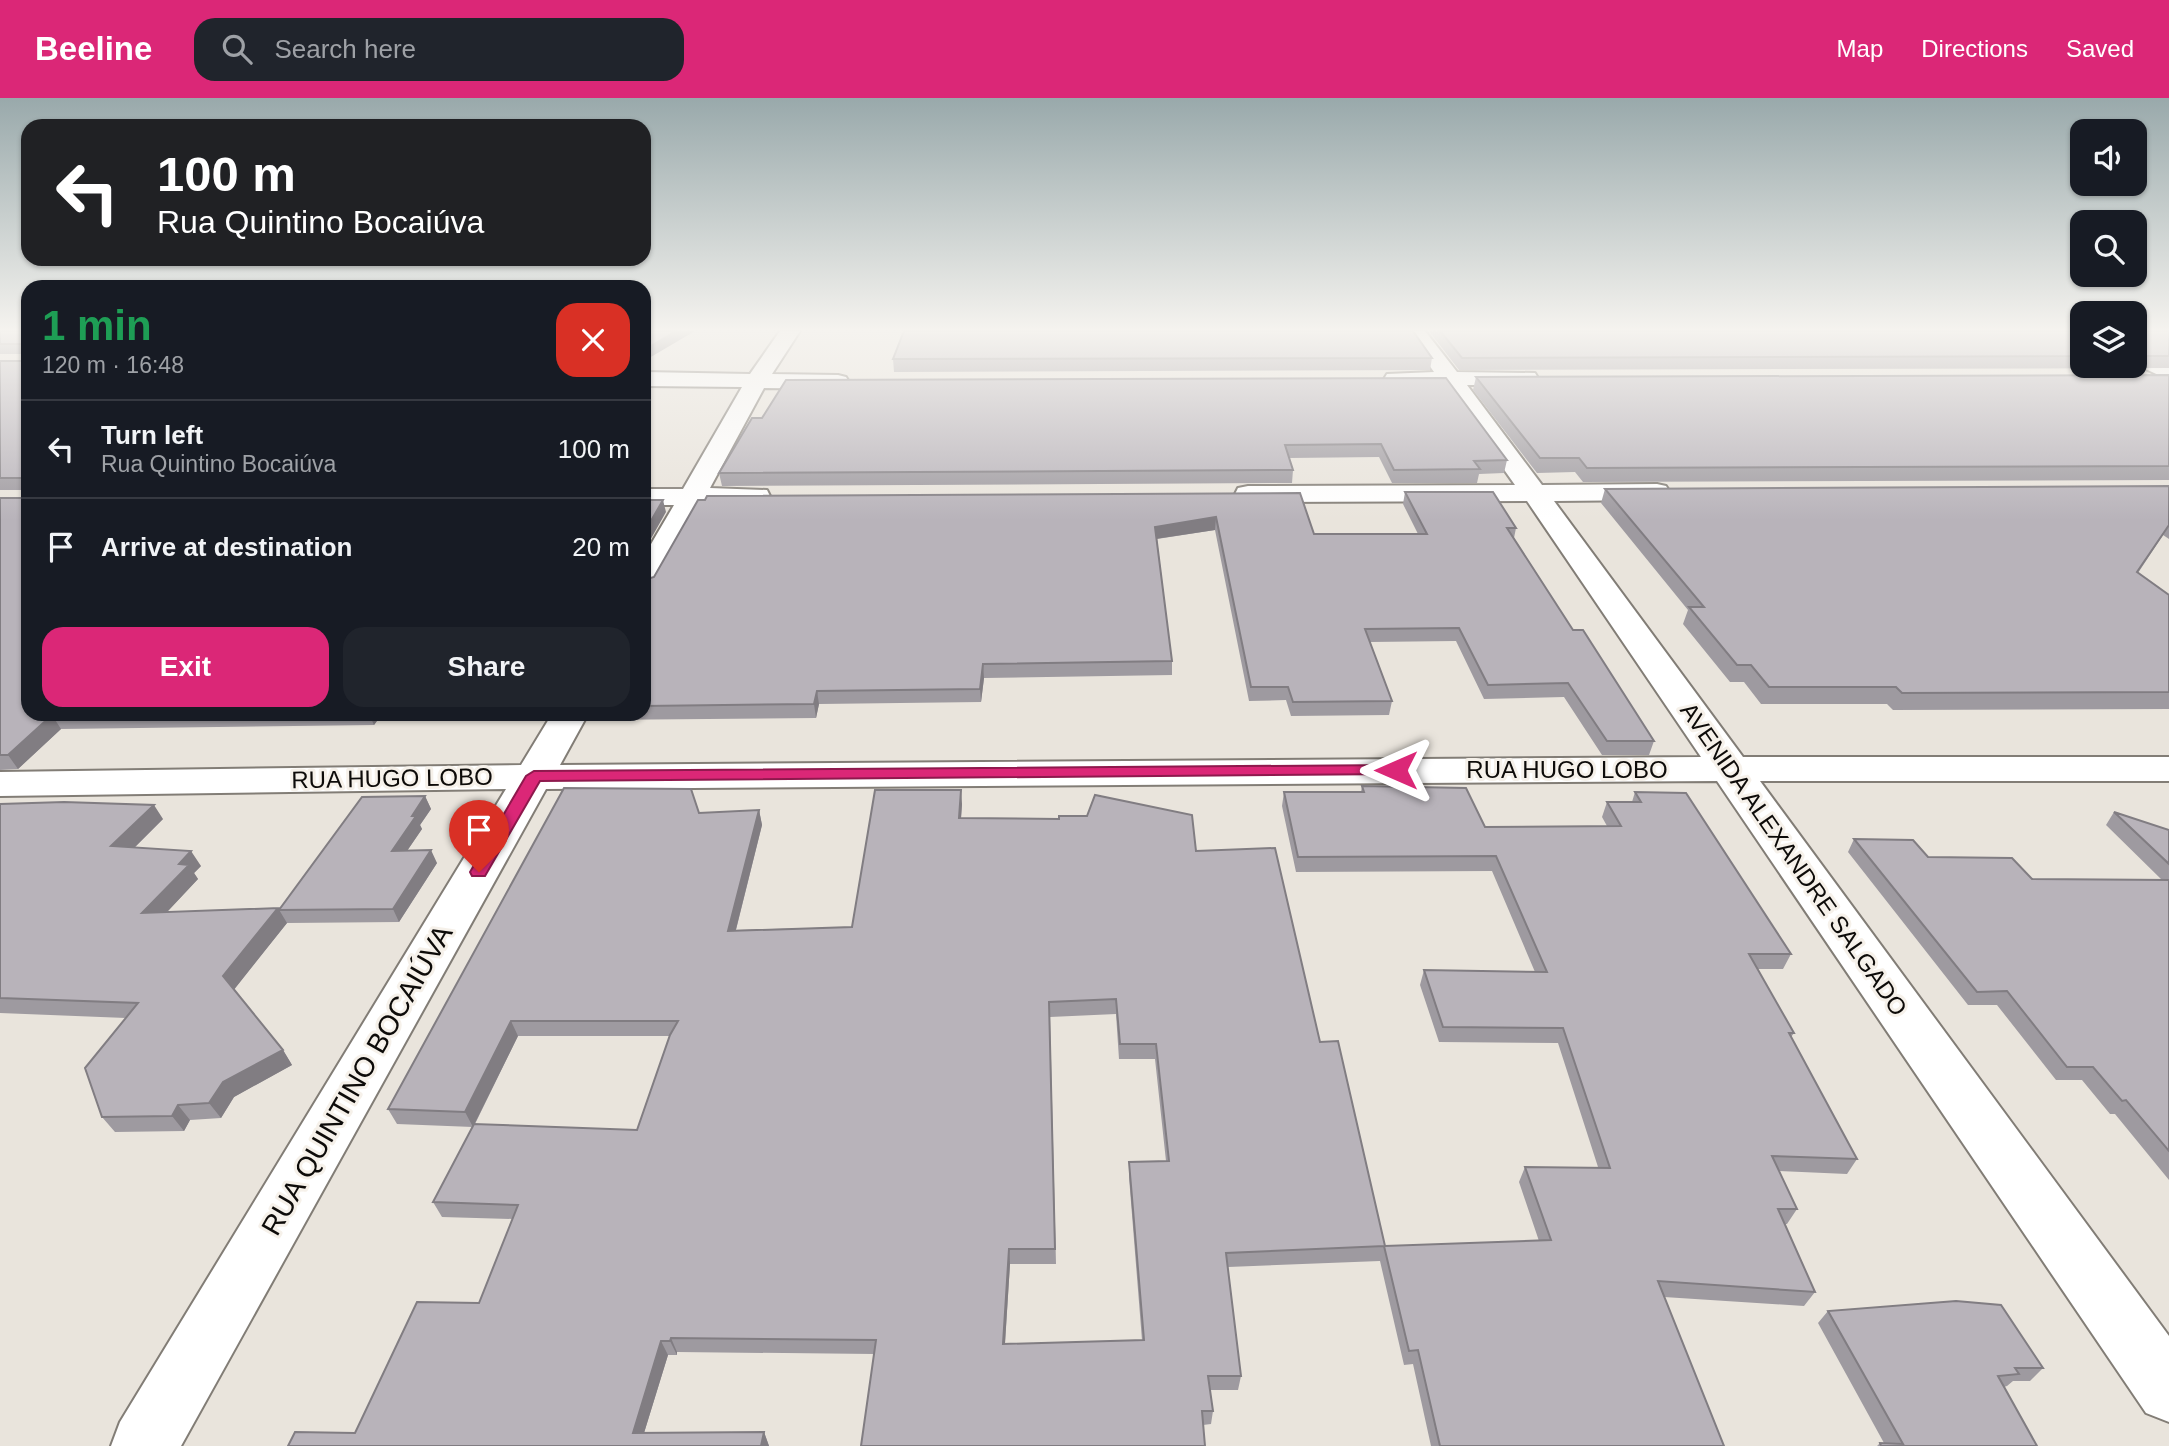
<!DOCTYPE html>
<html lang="en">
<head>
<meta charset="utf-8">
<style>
	body { margin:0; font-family:Arial,sans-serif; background:#20242c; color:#f1f3f6; height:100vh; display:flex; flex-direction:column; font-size:26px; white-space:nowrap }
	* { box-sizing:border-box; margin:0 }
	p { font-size:23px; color:#9ea1a6 }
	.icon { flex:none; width:38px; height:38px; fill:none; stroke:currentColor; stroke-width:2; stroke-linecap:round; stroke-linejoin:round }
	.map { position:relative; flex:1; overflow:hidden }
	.sheet { position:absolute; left:21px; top:182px; width:630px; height:441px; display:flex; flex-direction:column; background:#171b24; border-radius:21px; box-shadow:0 2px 5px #0004 }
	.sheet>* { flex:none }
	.guide { position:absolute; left:21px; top:21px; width:630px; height:147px; border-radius:21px; box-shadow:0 2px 5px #0004; background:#202124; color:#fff; overflow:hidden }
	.tools { position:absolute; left:2070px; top:21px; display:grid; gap:14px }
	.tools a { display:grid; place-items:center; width:77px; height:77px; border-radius:14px; background:#171b24; box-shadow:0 2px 5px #0004; font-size:35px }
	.pin { position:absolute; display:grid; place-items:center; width:60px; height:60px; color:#fff; margin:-72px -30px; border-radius:50% 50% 50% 0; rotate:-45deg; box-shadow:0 0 7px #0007 }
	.pin .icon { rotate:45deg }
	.me { position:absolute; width:77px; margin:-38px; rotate:270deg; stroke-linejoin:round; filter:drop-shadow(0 0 5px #0008) }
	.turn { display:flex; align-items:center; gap:24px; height:147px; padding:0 21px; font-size:32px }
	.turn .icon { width:91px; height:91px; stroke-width:2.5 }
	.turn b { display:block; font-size:49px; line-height:60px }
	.round { display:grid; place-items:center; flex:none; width:74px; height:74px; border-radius:21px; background:#20242c }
	.headline { display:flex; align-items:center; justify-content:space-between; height:119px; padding:0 21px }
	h1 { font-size:42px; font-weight:700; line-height:52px; color:#1e9e55 }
	.action { display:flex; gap:14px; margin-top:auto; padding:14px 21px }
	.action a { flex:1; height:80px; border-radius:21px; background:#db2777; color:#fff; font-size:28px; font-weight:700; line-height:80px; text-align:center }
	.action a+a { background:#20242c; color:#f1f3f6 }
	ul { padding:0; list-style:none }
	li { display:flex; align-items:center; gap:21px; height:98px; padding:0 21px; border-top:2px solid #363941 }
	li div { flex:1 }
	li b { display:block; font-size:26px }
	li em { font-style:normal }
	header { display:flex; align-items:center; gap:42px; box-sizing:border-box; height:98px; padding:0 35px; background:#db2777; color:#fff }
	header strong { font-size:33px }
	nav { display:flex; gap:38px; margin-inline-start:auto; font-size:24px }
	.search { width:490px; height:63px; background:#20242c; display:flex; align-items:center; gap:18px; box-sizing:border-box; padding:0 24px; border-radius:21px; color:#9ea1a6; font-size:26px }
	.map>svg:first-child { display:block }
</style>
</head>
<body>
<header>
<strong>Beeline</strong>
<div class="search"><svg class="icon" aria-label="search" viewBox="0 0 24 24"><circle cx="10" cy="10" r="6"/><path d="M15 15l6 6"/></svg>Search here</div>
<nav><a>Map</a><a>Directions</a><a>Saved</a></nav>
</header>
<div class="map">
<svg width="2169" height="1348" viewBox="0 0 2169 1348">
	<rect width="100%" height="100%" fill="#e9e4dc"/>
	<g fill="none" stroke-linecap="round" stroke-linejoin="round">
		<defs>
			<path id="street" d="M780,233h20l-28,43 66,1 8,2 3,5 -3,5 -8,2 -74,-1 -54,100 57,2 3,6 -3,6 -66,3 -42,77 -4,6 -11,3v-35l30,-51h-30v-16h39l59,-102 -98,-1v-14l106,2z
				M1405,233h20l32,41 78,1 3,5 -3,5 -8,2h-60l75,100 115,-1 9,2 4,6 -4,6 -9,2 -103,1 189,256h426v24h-409l409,555v86l-23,-9 -429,-632 -1171,8 -365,657h-70l9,-24 386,-633 -506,7v-24l521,-7 31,-51h36l-28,51 1141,-8 -174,-256 -279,1 -10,-2 -3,-6 3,-6 10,-2 267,-1 -71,-100 -57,-1 -3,-5 3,-5 47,-2z
				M2135,252l34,15v15l-34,-16z"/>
		</defs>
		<use href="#street" stroke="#827d76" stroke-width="4"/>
		<use href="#street" fill="#fff" fill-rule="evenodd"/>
	</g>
	<path fill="#9e9aa0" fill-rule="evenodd" d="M0,233h28l-3,23h-25z
		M1429,233h653v35h53v-35h34v37l-710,2z
		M28,258v358h354l-8,11 -313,4 -43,40 -18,1v-272h23v-8h-23v-129h27z
		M1432,260l-2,12 -536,2 -1,-13z
		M2169,277v105l-586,2 -8,-10 -38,1 -64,-83 3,-13z
		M1446,280l61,82 -3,13 -25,1 -2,9h-85l-13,-26 -90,1 4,12 -1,13 -570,3 -3,-13z
		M2169,388v53l-6,-4 -25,38 31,22v114l-276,1 -6,-6h-126l-17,-22h-14l-47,-58 5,-14 -87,-107 4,-14z
		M1405,394l111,36 -2,10 59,92 81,111 -5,14h-47l-38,-58 -80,2 -28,-58 -86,1 22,59 -3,14 -98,1 -5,-16 -37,1 -34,-171 -58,9 15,122v14l-188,3 -3,24 -162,2 -3,14 -223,2 -2,-6h53v-134l656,-87 14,41h104l-15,-30z
		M1362,688l123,41 122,-1 -5,-9 5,-15h25l3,-10 156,162 -8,15h-26l37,64 -3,4 66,122 -10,15 -68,-3 18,38 -10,15h-2l30,68 -11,14 -140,-9 60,149h-293l-18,-82 -9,1 -24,-104 -152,6 13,109 -3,14h-28l3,21 -2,13 -8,1 -329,-71 -197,-2v3h-9l-24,78 120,-1 5,14h-481l67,-13 124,-130 34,-84 -71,-2 -9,-15 40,-75 -76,-3 -9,-15 311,-296 60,-3 3,15 -26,105 116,-3 110,-123 -1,14 235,33 124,191 65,204 154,-5 -20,-59 6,-15h73l-40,-124 -119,-1 -19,-57 4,-15 111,2 -43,-101 -196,1 -14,-66 2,-14h77zM1116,916l3,45h36l11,102 -37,1v15l13,163 -137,4 5,-80h46l-6,-247zM518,938h152l-33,94 -162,-6z
		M425,698l6,13 -11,16 2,4 -15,22 30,12 -38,59 -112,1 -53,66 49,61 9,15 -58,32 -13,21 -31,2 -6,11 -69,1 -13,-15 24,-99 -126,-5v-209l163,15 -29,29 67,18 -7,7 4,6 -31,33 113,-2z
		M2114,714l55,18v350l-54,-66h-5l-28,-34h-26l-59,-75h-29l-120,-153 6,-13 74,18 104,22 130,1 -56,-55z
		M1828,1213l215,57 -13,13h-17l-6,5 -3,1 33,59h-160l3,-3h4l-66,-120z"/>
	<path fill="#817d82" d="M676,233h19l-51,30v-11z
		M663,402l3,12 -22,39v-18z
		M1216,419l-1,13 -60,9v-12z
		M983,566l1,14 -3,24 -1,-13z
		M817,593l2,13 -3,14 -2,-14z
		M369,616h13l-8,11z
		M52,617l9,14 -43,40 -10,-14z
		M961,692l1,14 -2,28 -1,-14z
		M425,698l6,13 -11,16 2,4 -24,35 -6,-13 20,-35z
		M154,707l9,14 -42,42 -10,-15z
		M759,712l3,15 -30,120 -4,-14z
		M431,752l6,13 -38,59 -6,-13z
		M191,753l10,15 -7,7 4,6 -46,49 -10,-15 37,-49z
		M278,810l9,15 -54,68 -10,-15z
		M511,923l7,15 -45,91 -8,-15z
		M283,952l9,15 -58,32 -13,21 -12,-15 14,-21z
		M178,1007l12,15 -6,11 -12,-15z
		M1009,1151l1,15 -6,94 -1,-14z
		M671,1240l6,14v3l-7,-14z
		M661,1243l7,14 -28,91 -7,-13z
		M764,1334l5,14h-8z"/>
	<path fill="#b8b3ba" stroke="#817d82" stroke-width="2" fill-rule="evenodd" d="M0,233h28v25l-3,1 -2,-13h-23z
		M644,233h32l-32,19z
		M904,233h509l19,27 -539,1z
		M1440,233h642v25l-620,2z
		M2135,233h34v25h-34z
		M0,263h28v353h93l-69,1 -44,40h-8v-257h23v-20h-23z
		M2169,277v91l-582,2 -8,-10h-39l-64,-81z
		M1446,280l61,82 -33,1 6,8 -86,1 -13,-26 -96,1 8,25 -574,3 33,-55h10l24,-38z
		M2169,388v39l-32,47 32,23v97l-267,1 -6,-6h-127l-18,-22h-14l-48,-58h15l-99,-118z
		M1405,394h88l23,36h-9l66,102h10l71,111h-47l-39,-58 -80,2 -29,-57 -94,1 27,72 -99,1 -5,-15h-37l-35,-170 -61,10 17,134 -189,3 -3,25 -163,2 -3,13 -170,2v-126l10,-3 44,-77h7l2,-4 593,-3 14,41h113z
		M644,402h19l-19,33z
		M1362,688l104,2 19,39 136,-1 -14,-24h34l-6,-10 51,1 105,161h-42l45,79h-5l68,126 -85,-3 25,53h-19l37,83 -157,-11 66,165h-284l-22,-96 -9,1 -25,-105 -158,7 15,123h-33l5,35h-11l3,35h-344l15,-106 -205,-2 -1,3h-9l-28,92 131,-1 -3,14h-473l7,-14 60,1 62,-131 62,1 39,-98 -85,-3 41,-78 163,6 33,-95 8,-14h-167l-46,91 -77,-3 176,-321 127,1 8,24 60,-3 -31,121 124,-4 23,-137h86l-2,28 100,1v-3h28l8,-21 97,20 4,36 79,-3 45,194 18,-1 47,205 166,-6 -26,-73 85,1 -47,-140 -120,-1 -19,-57 123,2 -51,-116 -198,1 -14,-65h80zM1116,901l4,45h36l13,117 -40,1 15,178 -141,4 6,-95h46l-6,-247z
		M425,698l-13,20h4l-24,35 39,-1 -38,59 -114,1 83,-113z
		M64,704l90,3 -43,41 80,5 -12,13 10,1 -47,48 136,-5 -55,68 60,74 -60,32 -14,21 -31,2 -6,11 -70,1 -17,-49 53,-65 -138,-5v-194z
		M2114,714l55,18v34z
		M1854,741l59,1 15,17 84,1 20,21 137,1v271l-43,-51 -4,1 -29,-34h-26l-60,-76 -30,1z
		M1956,1203l45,4 42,63h-28l4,6 -21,2 39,70h-156l-1,-3 23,1 -75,-133z"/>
	<linearGradient id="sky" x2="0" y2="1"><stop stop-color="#99a9ab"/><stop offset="0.55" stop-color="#f5f3ef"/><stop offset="1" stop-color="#f5f3ef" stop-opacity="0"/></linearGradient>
	<rect width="2169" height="422" fill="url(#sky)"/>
	<path fill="#db2777" stroke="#8e194d" stroke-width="2" d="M1396,667l6,2 2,3 -2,4 -862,7 -55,95h-13l-2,-4 56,-96 8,-5z"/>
	<g text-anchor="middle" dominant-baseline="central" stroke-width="6" stroke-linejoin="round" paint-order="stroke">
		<g font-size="24" fill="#0d0b09" stroke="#f6f1ea">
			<text x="1567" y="671">RUA HUGO LOBO</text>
			<text transform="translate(392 680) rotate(-1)">RUA HUGO LOBO</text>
			<text transform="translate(1794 761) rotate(55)">AVENIDA ALEXANDRE SALGADO</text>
		</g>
		<g font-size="28" fill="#0d0b09" stroke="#f6f1ea">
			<text transform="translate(357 982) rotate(-60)">RUA QUINTINO BOCAIÚVA</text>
		</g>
	</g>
</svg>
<div class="tools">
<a><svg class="icon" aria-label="sound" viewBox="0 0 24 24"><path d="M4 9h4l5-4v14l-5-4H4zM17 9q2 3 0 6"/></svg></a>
<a><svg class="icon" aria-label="search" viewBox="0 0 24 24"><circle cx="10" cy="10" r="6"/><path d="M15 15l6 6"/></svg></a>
<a><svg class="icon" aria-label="layers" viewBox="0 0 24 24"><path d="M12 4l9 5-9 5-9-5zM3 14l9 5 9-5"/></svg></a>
</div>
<div class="pin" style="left:479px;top:774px;background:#d93025"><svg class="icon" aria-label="arrive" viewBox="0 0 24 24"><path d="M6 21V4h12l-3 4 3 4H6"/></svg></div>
<svg class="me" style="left:1396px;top:672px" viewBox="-20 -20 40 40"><path d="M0-17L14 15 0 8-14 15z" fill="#db2777" stroke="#fff" stroke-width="4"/></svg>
<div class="guide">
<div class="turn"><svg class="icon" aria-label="left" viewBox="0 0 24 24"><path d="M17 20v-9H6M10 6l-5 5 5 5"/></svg><div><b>100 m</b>Rua Quintino Bocaiúva</div></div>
</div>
<section class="sheet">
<div class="headline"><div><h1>1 min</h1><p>120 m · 16:48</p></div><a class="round" style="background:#d93025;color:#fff"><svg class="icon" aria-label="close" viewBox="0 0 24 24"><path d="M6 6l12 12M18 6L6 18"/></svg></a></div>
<ul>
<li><svg class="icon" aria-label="left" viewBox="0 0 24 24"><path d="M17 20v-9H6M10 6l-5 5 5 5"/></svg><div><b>Turn left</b><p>Rua Quintino Bocaiúva</p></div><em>100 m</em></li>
<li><svg class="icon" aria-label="arrive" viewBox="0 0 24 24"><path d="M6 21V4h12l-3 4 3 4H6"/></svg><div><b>Arrive at destination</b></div><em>20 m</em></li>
</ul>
<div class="action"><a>Exit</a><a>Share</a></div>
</section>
</div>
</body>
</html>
